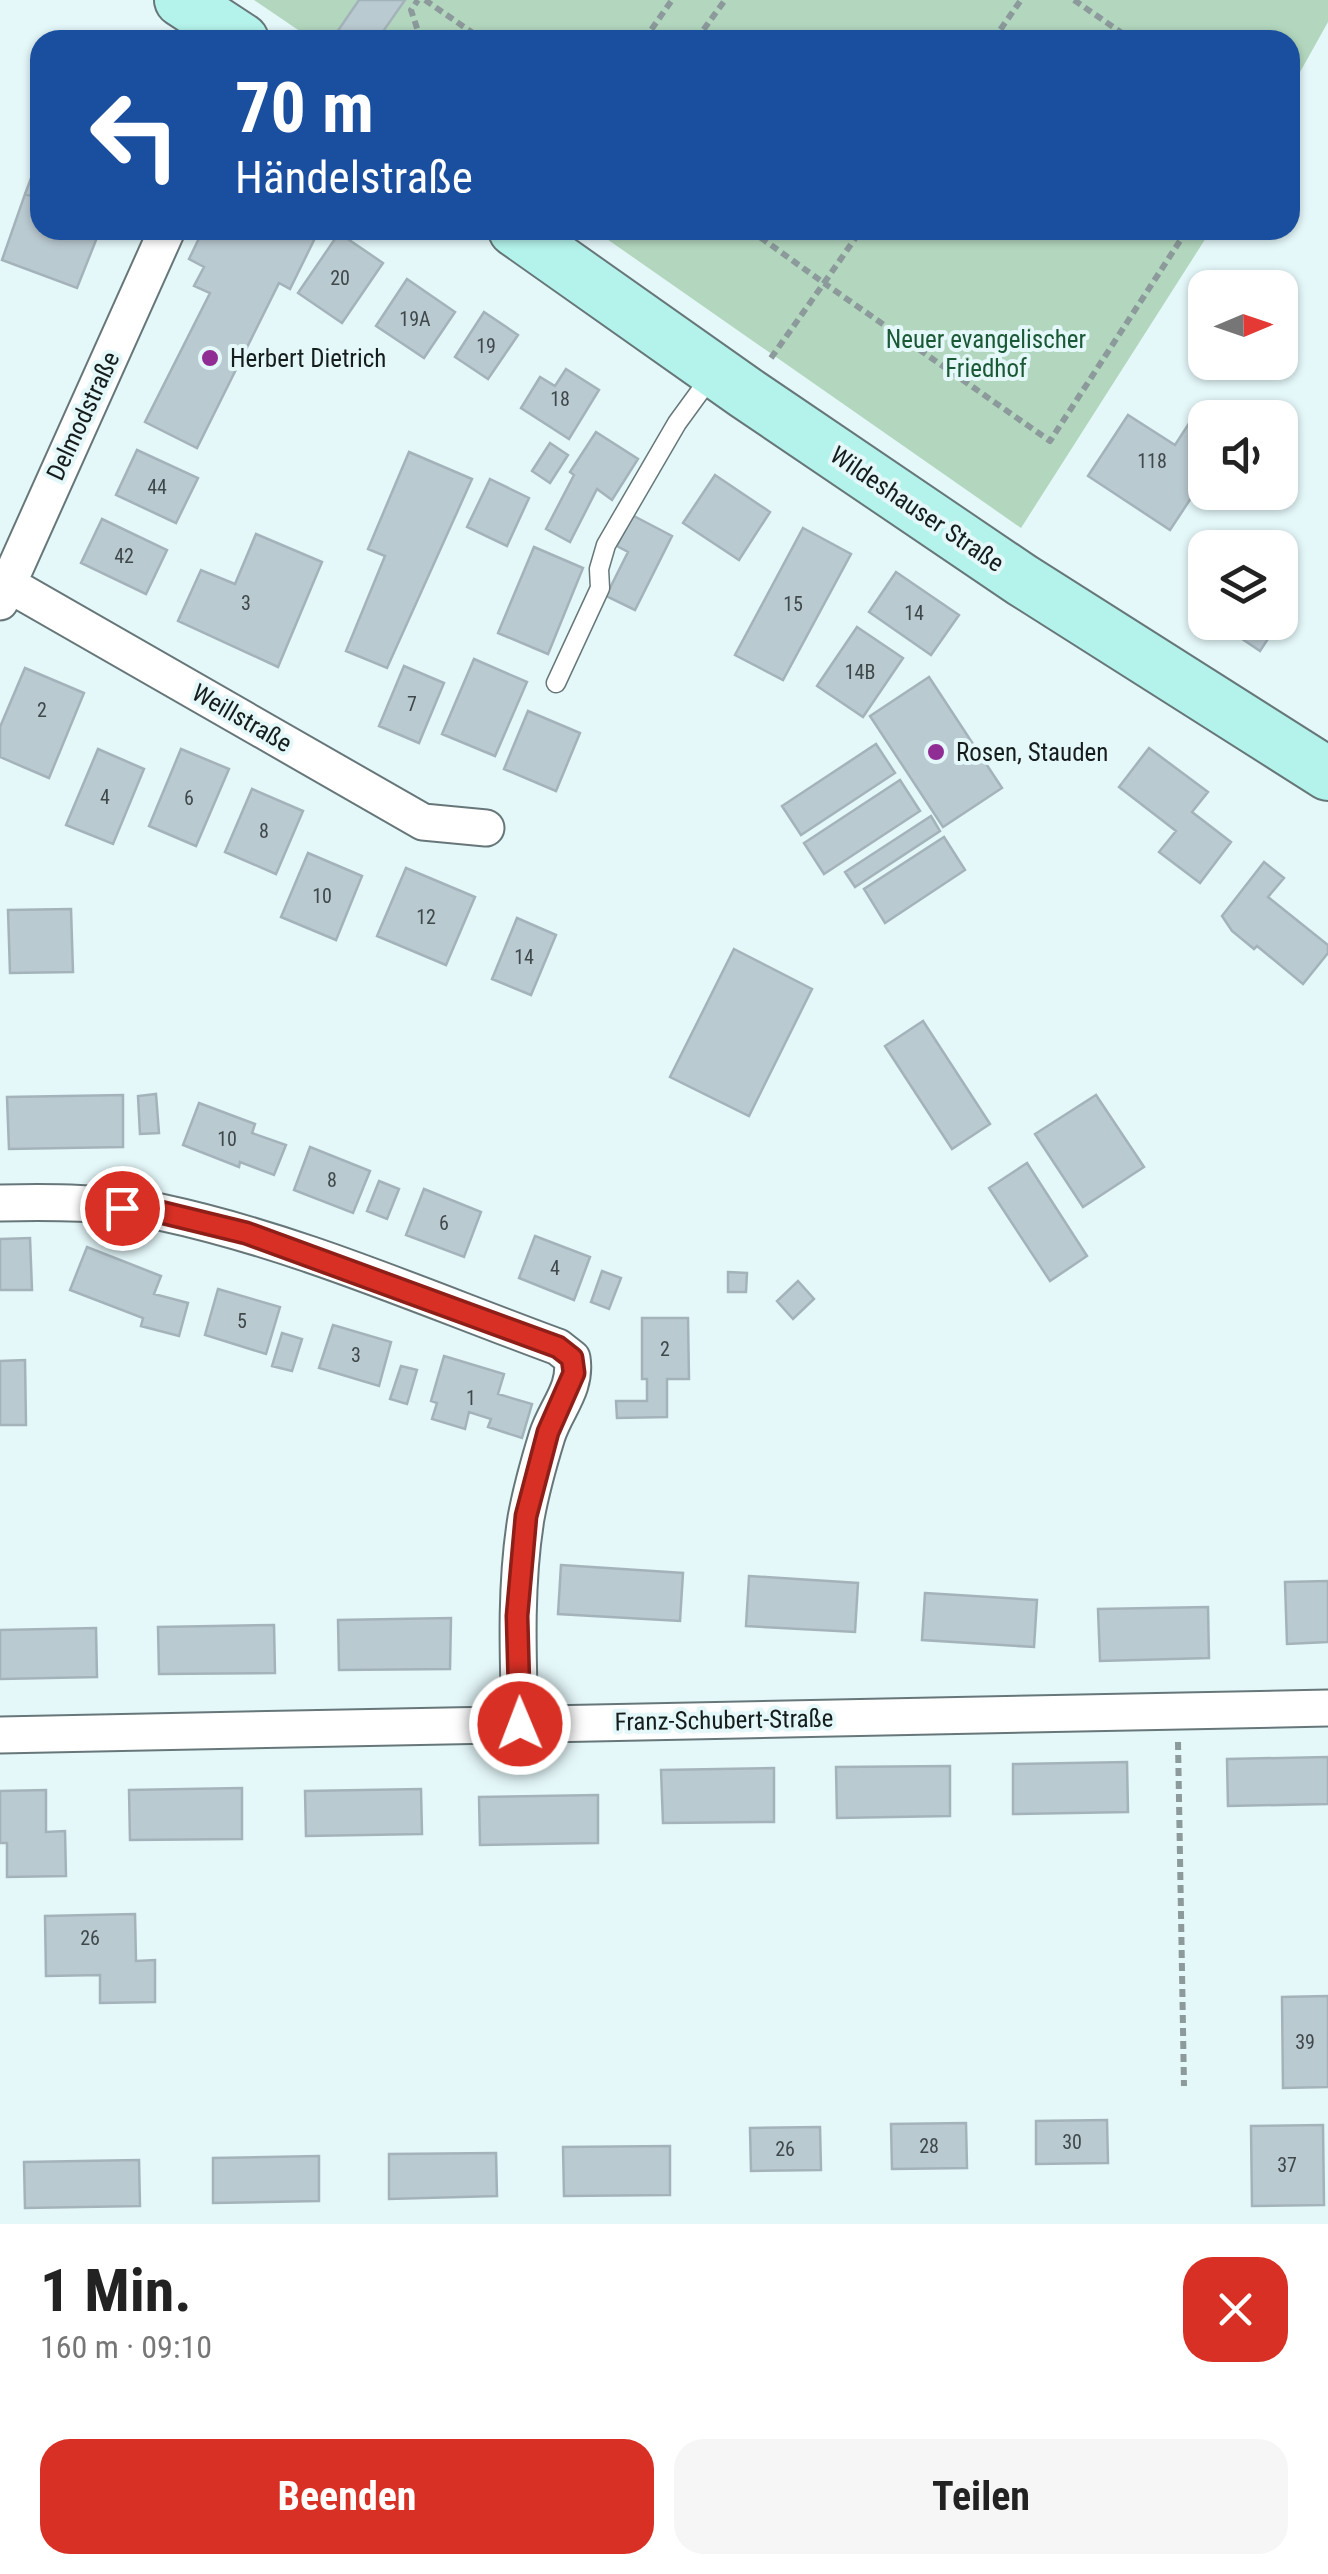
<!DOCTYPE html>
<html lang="de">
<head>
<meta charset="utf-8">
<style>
	body { margin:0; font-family:"Roboto Condensed",sans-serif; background:#f6f6f6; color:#222; height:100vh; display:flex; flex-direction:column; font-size:38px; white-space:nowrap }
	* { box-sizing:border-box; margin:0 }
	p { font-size:32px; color:#767676 }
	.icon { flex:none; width:55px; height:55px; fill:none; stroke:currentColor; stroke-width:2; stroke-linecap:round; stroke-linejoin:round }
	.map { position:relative; height:2224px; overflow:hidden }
	.sheet { display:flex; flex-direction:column; background:#fff; flex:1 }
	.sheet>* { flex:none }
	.top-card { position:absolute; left:30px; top:30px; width:1270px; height:210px; border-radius:30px; box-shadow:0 2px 8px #0004; background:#1a4fa0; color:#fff; overflow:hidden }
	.needle { width:65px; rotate:88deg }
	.fabs { position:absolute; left:1188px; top:270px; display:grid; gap:20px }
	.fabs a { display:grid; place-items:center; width:110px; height:110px; border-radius:20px; background:#fff; box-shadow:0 2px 8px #0004; font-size:50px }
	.pin { position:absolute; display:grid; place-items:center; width:85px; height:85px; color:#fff; margin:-42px; border:5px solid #fff; border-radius:50%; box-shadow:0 2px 10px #0007 }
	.me { position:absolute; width:110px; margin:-55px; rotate:359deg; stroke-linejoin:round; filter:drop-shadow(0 0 8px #0008) }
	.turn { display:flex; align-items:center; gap:35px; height:210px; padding:0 40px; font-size:45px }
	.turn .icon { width:130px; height:130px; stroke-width:2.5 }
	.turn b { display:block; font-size:70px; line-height:85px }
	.round { display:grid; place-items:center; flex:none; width:105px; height:105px; border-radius:30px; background:#f6f6f6 }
	.summary { display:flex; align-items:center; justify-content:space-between; height:170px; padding:0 40px }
	h1 { font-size:60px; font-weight:700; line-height:75px }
	.primary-button { display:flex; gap:20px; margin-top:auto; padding:20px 40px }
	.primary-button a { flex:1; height:115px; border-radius:30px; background:#d93025; color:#fff; font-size:40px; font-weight:700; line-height:115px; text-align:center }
	.primary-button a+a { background:#f6f6f6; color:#222 }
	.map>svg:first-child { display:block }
</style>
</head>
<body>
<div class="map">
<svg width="1328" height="2224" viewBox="0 0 1328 2224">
	<rect width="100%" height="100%" fill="#e4f7f9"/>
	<path fill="#b3d7be" d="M254,0h1074v22l-38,68v-50h-977z
		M594,230h617l-190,298z"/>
	<path fill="#bacad1" stroke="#a4b3ba" stroke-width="2.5" d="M359,0h46l-28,40h-34l-8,-5z
		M40,155v44l-15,-5z
		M25,194l15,5v31h60l-23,58 -75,-28z
		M203,230h116l-29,59 -11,-6 -82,165 -52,-26 65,-129 -16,-7 10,-19 -15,-8z
		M339,233l44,30 -41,60 -44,-30z
		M407,279l48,33 -31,46 -48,-32z
		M484,312l34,23 -30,44 -33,-22z
		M566,369l33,21 -30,49 -48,-31 19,-31 15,9z
		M1197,411l9,7 -1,72 -6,-4 -29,44 -82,-54 40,-61 47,30z
		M596,432l42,27 -26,41 -15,-11 -27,53 -24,-13 28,-54 -4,-3z
		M550,443l18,12 -18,28 -18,-12z
		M137,450l61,28 -22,45 -60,-28z
		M409,452l63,27 -85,189 -41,-17 39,-95 -17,-7z
		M715,475l55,37 -31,48 -56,-37z
		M490,479l39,19 -22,48 -40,-19z
		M632,515l40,21 -37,74 -29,-14 22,-44 -11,-6z
		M102,519l65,31 -21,44 -65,-31z
		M803,528l48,26 -68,126 -48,-25z
		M256,534l66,28 -44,105 -100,-46 23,-51 34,14z
		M534,547l49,21 -35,86 -50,-21z
		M896,572l63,43 -28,40 -62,-43z
		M1280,591l13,9 -13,20z
		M1217,622h62l-19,29z
		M857,627l46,31 -40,59 -46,-31z
		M474,659l53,23 -32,74 -53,-22z
		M404,666l40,17 -25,60 -40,-17z
		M25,668l59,25 -35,85 -49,-21v-30z
		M929,677l73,111 -59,39 -73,-111z
		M528,711l52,22 -24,58 -52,-22z
		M876,744l19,29 -94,62 -19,-29z
		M1149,748l59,44 -16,20 39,30 -31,41 -41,-31 17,-21 -57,-44z
		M98,749l46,20 -31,75 -47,-19z
		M181,749l48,20 -33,77 -47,-20z
		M900,780l20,31 -96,63 -20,-31z
		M252,789l51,22 -27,63 -51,-22z
		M931,816l9,15 -85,56 -10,-15z
		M944,837l21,33 -80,53 -21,-34z
		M308,853l54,23 -26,64 -55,-23z
		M1264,862l20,16 -16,19 60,48v8l-25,31 -46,-38 -3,3 -22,-18 -10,-15z
		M406,868l69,29 -29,68 -69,-29z
		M71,909l2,63 -63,1 -2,-63z
		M517,918l39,17 -25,60 -39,-16z
		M734,949l78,40 -63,127 -79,-39z
		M923,1021l67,103 -38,25 -67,-103z
		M156,1094l3,39 -19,1 -2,-38z
		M123,1095v52l-114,2 -2,-52z
		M1096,1095l48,72 -61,40 -48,-73z
		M199,1103l56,21 -3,9 34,12 -12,30 -34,-13 -1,5 -56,-22z
		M310,1147l60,24 -17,42 -59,-23z
		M1027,1163l60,93 -37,25 -61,-93z
		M379,1181l20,8 -12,30 -20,-8z
		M424,1189l57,23 -17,45 -58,-22z
		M535,1236l55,21 -16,43 -55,-22z
		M30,1238l2,52h-32v-51z
		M87,1247l74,29 -7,18 34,9 -9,33 -38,-10 2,-8 -73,-28z
		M602,1271l19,7 -12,31 -18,-7z
		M728,1272l19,1 -1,19h-18z
		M798,1281l16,18 -21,20 -16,-18z
		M218,1289l62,18 -14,47 -61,-19z
		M642,1318h46l1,61h-22v38l-50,1 -1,-17h31v-22h-5z
		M333,1325l58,17 -12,44 -60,-18z
		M282,1333l20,6 -10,32 -20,-5z
		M444,1356l60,18 -6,20 34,10 -10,34 -34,-11 3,-8 -22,-7 -4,17 -33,-10 5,-16 -6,-2z
		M25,1360l1,65h-26v-64z
		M401,1366l16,4 -10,34 -17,-5z
		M561,1565l122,8 -3,48 -122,-7z
		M749,1576l109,7 -3,49 -109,-6z
		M1328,1581v61l-41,2 -2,-62z
		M925,1593l112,7 -3,47 -112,-7z
		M1208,1607l1,51 -109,3 -2,-52z
		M451,1618l-1,51 -111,1 -1,-50z
		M274,1625l1,48 -116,1 -1,-47z
		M96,1628l1,49 -97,2v-49z
		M1328,1757v47l-100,2 -1,-47z
		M1127,1762l1,50 -115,2v-50z
		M950,1766v50l-113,2 -1,-51z
		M774,1768v54l-111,1 -2,-53z
		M242,1788v51l-112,1 -1,-50z
		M421,1789l1,45 -116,2 -1,-45z
		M46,1790v42l19,-1 1,45 -59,1v-34h-7v-52z
		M598,1795v48l-118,2 -1,-48z
		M135,1914l1,47 19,-1v42l-55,1v-28l-54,1 -1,-60z
		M1328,1996v91l-45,1 -1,-91z
		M1107,2120l1,43 -72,1v-43z
		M966,2123l1,45 -75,1 -1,-45z
		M1323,2125l1,80 -72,1 -1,-80z
		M820,2127l1,43 -70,1 -1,-43z
		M670,2146v49l-106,1 -1,-49z
		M496,2153l1,43 -108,3v-45z
		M319,2156v45l-106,2v-45z
		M139,2160l1,46 -115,2 -1,-46z"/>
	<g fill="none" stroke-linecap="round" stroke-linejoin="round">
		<defs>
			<path id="lane" d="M556,683l44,-95 -1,-19 7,-24 71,-122 35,-48"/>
			<path id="street" d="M6,583l417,239 63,6
				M0,602l167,-372
				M0,1203c52,-1 108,-1 160,9 136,29 267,87 398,135l14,11c5,31 -16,50 -25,78 -8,26 -16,55 -21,82 -11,68 -8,138 -6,207
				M0,1735l1328,-27"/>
			<path id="secondary" d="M181,0l61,40
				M515,230l231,163 276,187 306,194"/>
		</defs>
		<use href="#lane" stroke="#677779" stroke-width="21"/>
		<use href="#street" stroke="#677779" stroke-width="39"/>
		<use href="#secondary" stroke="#677779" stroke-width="56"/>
		<path stroke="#8c9a9b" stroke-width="6" stroke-dasharray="8 5" stroke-linecap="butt" d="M425,0l58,40
			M1074,0l58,40
			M413,40l5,-9 -7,-21 7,-10
			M644,40l28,-40
			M696,40l29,-40
			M993,40l28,-40
			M750,230l74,53 37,-53
			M771,358l53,-75 226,158 137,-211
			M1178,1742l6,344"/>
		<use href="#lane" stroke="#fff" stroke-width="18"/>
		<use href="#street" stroke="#fff" stroke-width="35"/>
		<use href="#secondary" stroke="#b4f3eb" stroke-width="52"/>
	</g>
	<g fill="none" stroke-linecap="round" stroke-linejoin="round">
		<defs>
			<path id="route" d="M122,1208l34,3 90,22 312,114 14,11 2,15 -26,59 -22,84 -9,100 3,108"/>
		</defs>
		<use href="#route" stroke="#8d1f18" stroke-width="25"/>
		<use href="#route" stroke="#d93025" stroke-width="18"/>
	</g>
	<g fill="#902d94" stroke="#e4f7f9" stroke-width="4">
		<circle cx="210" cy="358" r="10"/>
		<circle cx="936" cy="752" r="10"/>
	</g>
	<g text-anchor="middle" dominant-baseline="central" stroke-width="8" stroke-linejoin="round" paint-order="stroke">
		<g font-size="20" fill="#3f484a">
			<text x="340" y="278">20</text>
			<text x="415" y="319">19A</text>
			<text x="486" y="346">19</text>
			<text x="560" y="399">18</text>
			<text x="1152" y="461">118</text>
			<text x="157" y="487">44</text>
			<text x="124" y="556">42</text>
			<text x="246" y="603">3</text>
			<text x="793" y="604">15</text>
			<text x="914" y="613">14</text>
			<text x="860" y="672">14B</text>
			<text x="412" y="704">7</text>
			<text x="42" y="710">2</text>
			<text x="105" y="797">4</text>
			<text x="189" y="798">6</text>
			<text x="264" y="831">8</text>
			<text x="322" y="896">10</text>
			<text x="426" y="917">12</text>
			<text x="524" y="957">14</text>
			<text x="227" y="1139">10</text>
			<text x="332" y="1180">8</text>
			<text x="444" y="1223">6</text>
			<text x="555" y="1268">4</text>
			<text x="242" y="1321">5</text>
			<text x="665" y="1349">2</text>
			<text x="356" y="1355">3</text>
			<text x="471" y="1398">1</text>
			<text x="90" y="1938">26</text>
			<text x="1305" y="2042">39</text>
			<text x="1072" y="2142">30</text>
			<text x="929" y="2146">28</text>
			<text x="785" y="2149">26</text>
			<text x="1287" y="2165">37</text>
		</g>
		<g font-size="25" fill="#1b5936" stroke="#e4f7f9">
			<text x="986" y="339">Neuer evangelischer<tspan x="986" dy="29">Friedhof</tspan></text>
		</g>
		<g font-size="25" fill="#161d1d" stroke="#e4f7f9" text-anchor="start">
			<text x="230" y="358">Herbert Dietrich</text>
			<text x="956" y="752">Rosen, Stauden</text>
		</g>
		<g font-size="25" fill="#161d1d" stroke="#e4f7f9">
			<text transform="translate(83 416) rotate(-65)">Delmodstraße</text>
			<text transform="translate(917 509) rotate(34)">Wildeshauser Straße</text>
			<text transform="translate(242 718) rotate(30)">Weillstraße</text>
			<text transform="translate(724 1720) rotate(-1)">Franz-Schubert-Straße</text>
		</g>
	</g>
</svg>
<div class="fabs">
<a><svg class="needle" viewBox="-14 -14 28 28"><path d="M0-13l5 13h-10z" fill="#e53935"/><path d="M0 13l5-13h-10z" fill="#767676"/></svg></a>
<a><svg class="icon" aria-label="sound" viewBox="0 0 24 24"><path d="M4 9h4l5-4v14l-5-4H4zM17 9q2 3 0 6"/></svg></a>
<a><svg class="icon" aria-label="layers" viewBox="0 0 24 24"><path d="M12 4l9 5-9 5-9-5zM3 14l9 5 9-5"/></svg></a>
</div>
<div class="pin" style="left:122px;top:1208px;background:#d93025"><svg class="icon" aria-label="arrive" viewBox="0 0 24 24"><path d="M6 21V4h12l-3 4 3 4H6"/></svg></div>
<svg class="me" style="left:520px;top:1724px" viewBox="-20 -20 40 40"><circle r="17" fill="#d93025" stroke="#fff" stroke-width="3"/><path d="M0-11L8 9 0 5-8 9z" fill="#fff"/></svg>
<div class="top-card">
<div class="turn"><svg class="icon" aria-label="left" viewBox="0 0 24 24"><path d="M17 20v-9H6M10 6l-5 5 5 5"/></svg><div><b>70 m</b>Händelstraße</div></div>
</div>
</div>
<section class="sheet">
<div class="summary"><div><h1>1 Min.</h1><p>160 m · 09:10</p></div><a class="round" style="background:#d93025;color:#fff"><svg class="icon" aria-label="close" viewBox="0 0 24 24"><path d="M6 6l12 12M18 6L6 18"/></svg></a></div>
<div class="primary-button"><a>Beenden</a><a>Teilen</a></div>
</section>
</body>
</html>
